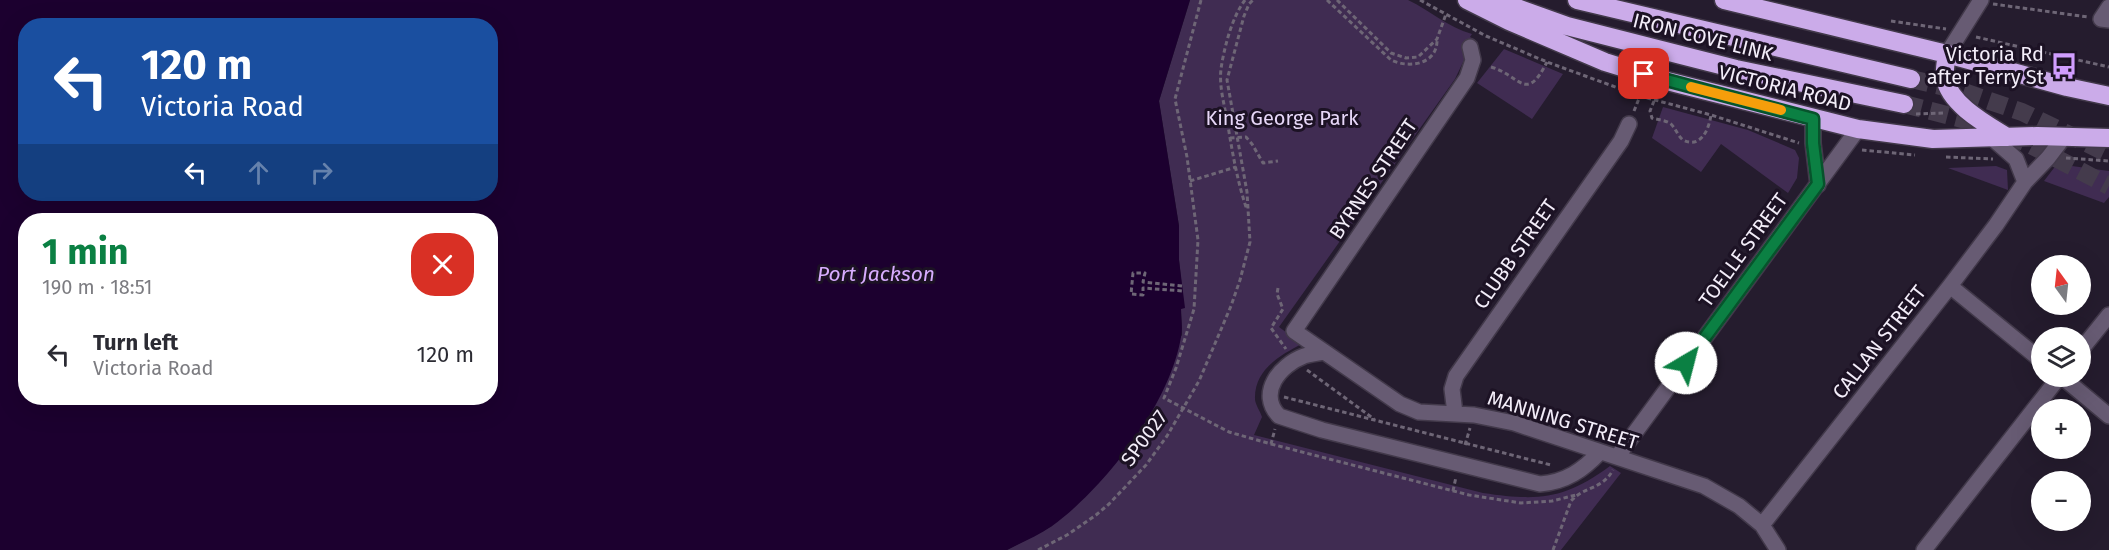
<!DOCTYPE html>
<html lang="en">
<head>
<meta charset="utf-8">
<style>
	body { margin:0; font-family:"Fira Sans",sans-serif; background:#f7f7f7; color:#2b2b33; height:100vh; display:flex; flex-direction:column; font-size:22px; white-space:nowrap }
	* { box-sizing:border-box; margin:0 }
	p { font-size:20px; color:#7c7c81 }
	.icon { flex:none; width:33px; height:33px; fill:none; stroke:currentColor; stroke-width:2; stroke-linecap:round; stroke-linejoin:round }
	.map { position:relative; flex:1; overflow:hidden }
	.details { position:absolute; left:18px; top:213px; width:480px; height:192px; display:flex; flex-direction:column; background:#fff; border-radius:24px; box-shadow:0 6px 24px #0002 }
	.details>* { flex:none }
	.hud { position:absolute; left:18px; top:18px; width:480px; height:183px; border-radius:24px; box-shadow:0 6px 24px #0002; background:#1a4fa0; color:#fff; overflow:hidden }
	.needle { width:39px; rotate:345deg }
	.fabs { position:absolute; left:2031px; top:255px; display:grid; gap:12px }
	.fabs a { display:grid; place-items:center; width:60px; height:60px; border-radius:50%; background:#fff; box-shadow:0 6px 24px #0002; font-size:30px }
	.pin { position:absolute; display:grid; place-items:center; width:51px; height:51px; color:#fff; margin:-26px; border-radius:12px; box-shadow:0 3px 9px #0006 }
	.me { position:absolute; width:66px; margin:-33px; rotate:37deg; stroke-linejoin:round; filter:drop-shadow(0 0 4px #0008) }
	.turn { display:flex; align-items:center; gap:21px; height:126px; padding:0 24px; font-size:27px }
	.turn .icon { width:78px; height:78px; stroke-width:2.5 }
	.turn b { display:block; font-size:42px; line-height:51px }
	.lanes { display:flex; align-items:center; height:57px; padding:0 24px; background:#0003; justify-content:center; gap:30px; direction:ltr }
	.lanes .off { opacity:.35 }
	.round { display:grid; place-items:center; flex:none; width:63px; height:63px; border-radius:24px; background:#f7f7f7 }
	.head { display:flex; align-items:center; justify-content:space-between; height:102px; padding:0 24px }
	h1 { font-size:36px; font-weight:700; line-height:45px; color:#0b8043 }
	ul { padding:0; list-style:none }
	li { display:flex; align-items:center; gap:18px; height:78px; padding:0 24px }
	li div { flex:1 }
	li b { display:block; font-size:22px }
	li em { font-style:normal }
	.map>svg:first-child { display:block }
</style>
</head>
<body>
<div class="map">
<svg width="2109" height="550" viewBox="0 0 2109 550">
	<rect width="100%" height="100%" fill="#251c2e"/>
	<path fill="#402c52" d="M1190,0h218c23,11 39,27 64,34l-2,3 4,2 -19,40 -176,248 23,17c-22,11 -48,26 -47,55 0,5 5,12 7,18l-8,18 229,58c55,8 81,7 127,-27l11,7 -60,77h-554l45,-24 130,-191 -1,-26 3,-2 -5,-47v-34l-20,-125z
		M1504,49l59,25 -31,45 -55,-36z
		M1663,107l85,23 47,20 4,8 -2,20 -9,15 -67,-49 -20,28 -49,-34z
		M2057,164l52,7v26l-5,6 -60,-22z
		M1996,166l11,4 1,20 -60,-22z"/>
	<path fill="#1c002f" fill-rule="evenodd" d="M0,0h1190l-31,101 20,125v34l6,48 -4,1c0,9 2,19 0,28 -11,66 -75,150 -129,189 -14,10 -30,16 -45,24h-1007zM26,26h464v168h-464zM26,220h464v178h-464z"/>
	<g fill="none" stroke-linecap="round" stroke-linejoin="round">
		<path stroke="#443b4c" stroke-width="18" stroke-dasharray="18 9" stroke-linecap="butt" d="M1911,79l47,11 64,22 87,42
			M1904,104l62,16 61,23 82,43"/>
		<defs>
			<path id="minor" d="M2109,7l-8,12 8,1
				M1470,47l3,13 -6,18 -173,253 106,73 19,8 55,3 40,8 190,63 35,20 23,19 16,25
				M1947,54l34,-54
				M1813,119v24l5,42
				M1992,138l24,21 9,23
				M1950,286l92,75
				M2080,351l29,-36
				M1324,352c-7,1 -14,2 -20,4 -24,9 -47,37 -25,60l43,14 218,54c26,-2 43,-14 60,-32
				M2061,376l48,40
				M1455,413l-3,-24 4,-13 165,-235 8,-17
				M1617,457l241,-328
				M1762,525l188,-239 46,-61 29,-43 23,-24 16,-21
				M1924,550l136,-174"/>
			<path id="highway" d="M1467,0l42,21 96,41 58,18 195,49 75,10 104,-3 72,2
				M1495,0l72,26 169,43 168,35
				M1577,0l334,79
				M1724,0l223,54 120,33 42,9
				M1947,54c-1,7 -3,16 -2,24 4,26 41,46 62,59"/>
		</defs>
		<use href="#minor" stroke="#42394a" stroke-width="18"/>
		<use href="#highway" stroke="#42394a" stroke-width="21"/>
		<path stroke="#6e6676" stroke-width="3" stroke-dasharray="4.5 3" stroke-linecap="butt" d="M1201,0l-26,99 12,58 11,83 -4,69 -18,59 -12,30 65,34 42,12 4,-15
			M1245,0c-13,17 -21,48 -24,69 -2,17 3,34 6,51 5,30 10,61 20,90
			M1327,0l64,60c19,9 47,4 46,-21
			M1337,0l54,53 15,5 12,-1 19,-18 9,-25
			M1420,0l66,36 61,26 93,34 71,19 88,28
			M1993,4l95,13
			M1891,21l55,8
			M1976,37l133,30
			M1491,67c29,8 35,37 56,-5
			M1654,101l-4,10 2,7c6,2 14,2 19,6 5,5 7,12 12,16 18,9 26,-11 28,-25
			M1634,111l6,-15
			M1916,114l30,-1
			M1230,138l16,-1 6,7 11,19 15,-2
			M1862,150l53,5
			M1946,157l47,2
			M2066,158l43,3
			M1190,181l46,-14
			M1182,286l-39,-4 2,-9h-12l-2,21 12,1v-7l40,3
			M1278,288l-1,6 6,15 -12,19 15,21
			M1307,370l67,49
			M1284,397l267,68
			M1271,444l198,51 52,8 31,-2 24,-6
			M1465,445l5,-17
			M1453,491l3,-14
			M1038,550l29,-15 29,-20 13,-11 37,-39 21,-29 32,-55 32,-75 9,-26 10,-38 -3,-50 -20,-112 17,-64 5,-12 4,-4
			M1553,550l18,-49c13,-15 31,-11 42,-31"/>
		<use href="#minor" stroke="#675b73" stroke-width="15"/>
		<use href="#highway" stroke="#cbabe9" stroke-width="18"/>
	</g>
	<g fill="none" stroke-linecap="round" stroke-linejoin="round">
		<defs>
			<path id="route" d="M1644,74l169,45v24l5,41 -132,179"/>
		</defs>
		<use href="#route" stroke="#07532c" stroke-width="15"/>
		<use href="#route" stroke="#0b8043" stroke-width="10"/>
		<path stroke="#f59e0b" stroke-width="10" d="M1691,87l90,23"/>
	</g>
	<defs>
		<symbol id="bus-bare" viewBox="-9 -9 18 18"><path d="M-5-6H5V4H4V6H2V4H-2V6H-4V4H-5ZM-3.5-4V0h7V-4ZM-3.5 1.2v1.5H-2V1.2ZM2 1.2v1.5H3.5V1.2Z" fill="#d09dfe" stroke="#1c1224" stroke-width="2.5" paint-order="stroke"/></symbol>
	</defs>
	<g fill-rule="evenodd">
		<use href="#bus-bare" x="2045" y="47" width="38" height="38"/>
	</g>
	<g text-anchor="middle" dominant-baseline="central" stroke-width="6" stroke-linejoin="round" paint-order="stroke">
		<g font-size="20" fill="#f3edf9" stroke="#1c1224">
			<text transform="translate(1703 37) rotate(14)">IRON COVE LINK</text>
			<text transform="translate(1785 88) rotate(14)">VICTORIA ROAD</text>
			<text transform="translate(1373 179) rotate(-56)">BYRNES STREET</text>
			<text transform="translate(1743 250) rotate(-54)">TOELLE STREET</text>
			<text transform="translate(1515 254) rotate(-55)">CLUBB STREET</text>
			<text transform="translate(1879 342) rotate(-52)">CALLAN STREET</text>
			<text transform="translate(1563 420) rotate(17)">MANNING STREET</text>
			<text transform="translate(1144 438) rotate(-54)">SP0027</text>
		</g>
		<g font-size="20" fill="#f3edf9" stroke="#1c1224" text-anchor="end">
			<text x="2044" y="54">Victoria Rd<tspan x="2044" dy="23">after Terry St</tspan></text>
		</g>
		<g font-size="20" fill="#e7d7f8" stroke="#1c1224">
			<text x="1282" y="118">King George Park</text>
		</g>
		<g font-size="21" font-style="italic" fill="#d7acfe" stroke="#1c1224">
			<text x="876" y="274">Port Jackson</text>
		</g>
	</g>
</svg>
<div class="fabs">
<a><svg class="needle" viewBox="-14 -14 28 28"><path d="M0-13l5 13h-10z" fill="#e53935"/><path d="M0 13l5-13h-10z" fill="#7c7c81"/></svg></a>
<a><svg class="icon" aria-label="layers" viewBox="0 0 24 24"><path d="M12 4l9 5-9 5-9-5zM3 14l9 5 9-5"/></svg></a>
<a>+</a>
<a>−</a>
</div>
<div class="pin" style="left:1644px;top:74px;background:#d93025"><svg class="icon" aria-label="arrive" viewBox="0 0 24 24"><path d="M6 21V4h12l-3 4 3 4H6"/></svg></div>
<svg class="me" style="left:1686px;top:363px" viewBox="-20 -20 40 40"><circle r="19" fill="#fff"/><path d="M0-13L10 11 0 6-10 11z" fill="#0b8043"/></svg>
<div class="hud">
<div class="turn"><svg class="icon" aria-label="left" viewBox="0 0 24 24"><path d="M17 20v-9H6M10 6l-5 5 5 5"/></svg><div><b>120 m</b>Victoria Road</div></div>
<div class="lanes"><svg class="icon" aria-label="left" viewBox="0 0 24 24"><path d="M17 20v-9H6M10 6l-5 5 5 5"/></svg><svg class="icon off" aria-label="ahead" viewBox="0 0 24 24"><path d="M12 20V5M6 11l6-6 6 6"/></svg><svg class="icon off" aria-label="right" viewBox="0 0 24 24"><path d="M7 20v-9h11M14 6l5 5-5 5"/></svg></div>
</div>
<section class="details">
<div class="head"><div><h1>1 min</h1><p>190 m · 18:51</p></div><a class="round" style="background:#d93025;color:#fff"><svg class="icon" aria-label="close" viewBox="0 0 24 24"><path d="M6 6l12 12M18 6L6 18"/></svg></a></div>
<ul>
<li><svg class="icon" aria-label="left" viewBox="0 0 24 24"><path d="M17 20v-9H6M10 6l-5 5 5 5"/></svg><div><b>Turn left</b><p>Victoria Road</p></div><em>120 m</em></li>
</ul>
</section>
</div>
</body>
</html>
